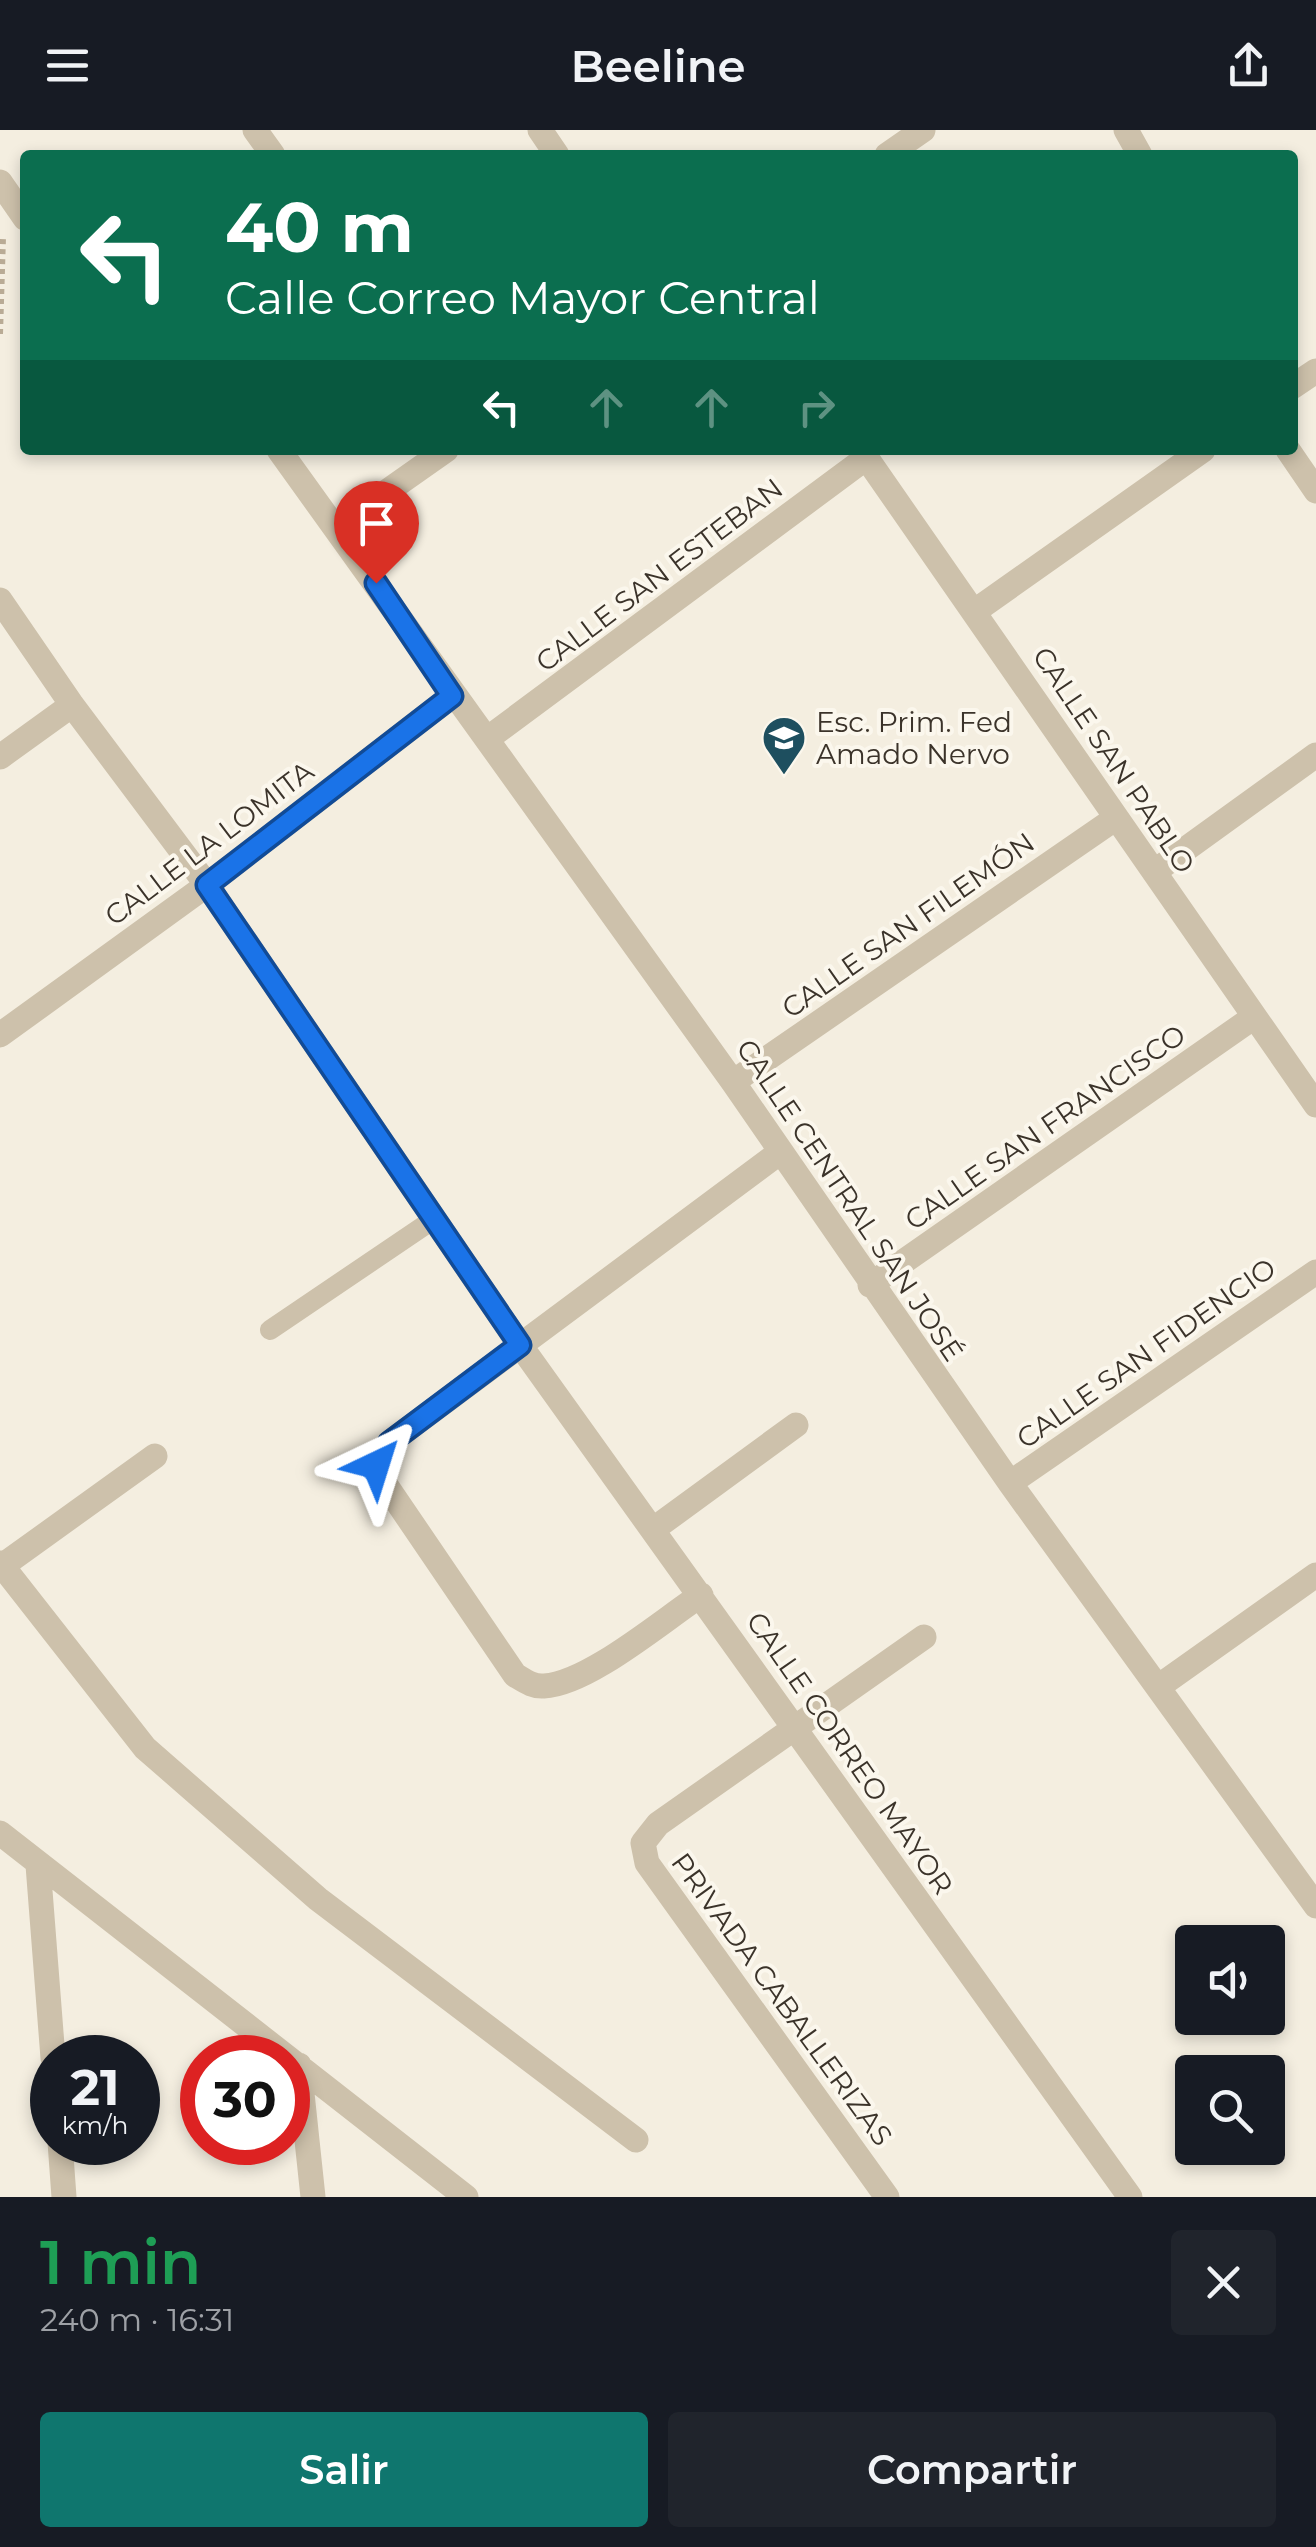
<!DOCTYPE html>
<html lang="es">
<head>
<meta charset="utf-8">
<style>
	body { margin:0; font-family:Montserrat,sans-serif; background:#20242c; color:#f1f3f6; height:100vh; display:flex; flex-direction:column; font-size:38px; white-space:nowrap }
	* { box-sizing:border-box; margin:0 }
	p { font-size:32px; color:#9ea1a6 }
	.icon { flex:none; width:55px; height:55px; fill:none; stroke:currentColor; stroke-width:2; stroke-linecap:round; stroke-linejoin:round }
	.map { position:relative; height:2067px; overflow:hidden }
	.details { display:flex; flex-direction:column; background:#171b24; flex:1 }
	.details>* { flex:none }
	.guide { position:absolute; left:20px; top:20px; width:1278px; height:305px; border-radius:10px; box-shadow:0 5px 15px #0003; background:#0b6e4f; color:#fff; overflow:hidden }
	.tools { position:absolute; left:1175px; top:1795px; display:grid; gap:20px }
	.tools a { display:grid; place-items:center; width:110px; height:110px; border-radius:10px; background:#171b24; box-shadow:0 5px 15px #0003; font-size:50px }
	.speed { position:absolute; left:30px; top:1905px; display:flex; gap:20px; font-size:50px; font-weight:700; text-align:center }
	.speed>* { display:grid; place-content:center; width:130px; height:130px; border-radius:50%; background:#171b24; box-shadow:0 5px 15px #0003; line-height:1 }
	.speed small { font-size:25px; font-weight:400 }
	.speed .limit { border:15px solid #d22; background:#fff; color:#111 }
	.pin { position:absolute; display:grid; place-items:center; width:85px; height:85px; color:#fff; margin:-102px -42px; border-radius:50% 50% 50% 0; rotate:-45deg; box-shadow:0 0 10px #0007 }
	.pin .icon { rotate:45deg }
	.me { position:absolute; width:110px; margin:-55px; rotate:41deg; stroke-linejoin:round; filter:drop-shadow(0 0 8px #0008) }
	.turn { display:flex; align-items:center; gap:35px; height:210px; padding:0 40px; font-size:45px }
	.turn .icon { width:130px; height:130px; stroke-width:2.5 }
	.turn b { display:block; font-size:70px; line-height:85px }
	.lanes { display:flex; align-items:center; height:95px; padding:0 40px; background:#0003; justify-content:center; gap:50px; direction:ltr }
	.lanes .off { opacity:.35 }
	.round { display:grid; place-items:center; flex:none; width:105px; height:105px; border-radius:10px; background:#20242c }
	.head { display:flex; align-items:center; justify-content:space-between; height:170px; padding:0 40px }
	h1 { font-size:60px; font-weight:600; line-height:75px; color:#1e9e55 }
	.action { display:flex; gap:20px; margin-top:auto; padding:20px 40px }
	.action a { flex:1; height:115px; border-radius:10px; background:#0f766e; color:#fff; font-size:40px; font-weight:600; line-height:115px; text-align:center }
	.action a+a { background:#20242c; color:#f1f3f6 }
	header { display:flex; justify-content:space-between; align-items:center; height:130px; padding:0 40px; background:#171b24; font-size:45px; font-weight:600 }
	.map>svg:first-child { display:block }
</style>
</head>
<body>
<header><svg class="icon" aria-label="menu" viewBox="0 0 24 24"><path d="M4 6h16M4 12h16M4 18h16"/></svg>Beeline<svg class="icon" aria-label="share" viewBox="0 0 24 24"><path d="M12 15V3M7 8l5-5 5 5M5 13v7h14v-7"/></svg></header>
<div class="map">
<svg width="1316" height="2067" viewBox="0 0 1316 2067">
	<rect width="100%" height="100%" fill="#f4eee0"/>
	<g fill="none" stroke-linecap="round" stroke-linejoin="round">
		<path stroke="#b9ab95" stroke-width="6" stroke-dasharray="5 5" stroke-linecap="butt" d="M0,204l3,-97"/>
		<path stroke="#cdc1ab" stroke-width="20" d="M270,1200l164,-111"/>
		<path stroke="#cdc1ab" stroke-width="25" d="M255,0l18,25
			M540,0l17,25
			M1126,0l14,25
			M887,25l36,-25
			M0,52l25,36
			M1292,257l24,-16
			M279,320l454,632 277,401 306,423
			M861,320l455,655
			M1288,320l28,41
			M338,396l108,-76
			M0,470l72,105 135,180 313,460 610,852
			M975,481l228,-161
			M487,609l379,-281
			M0,627l72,-52
			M1154,742l162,-117
			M0,905l207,-150 245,-189
			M733,952l383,-264
			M870,1155l384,-268
			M1010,1353l306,-211
			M655,1398l141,-103
			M0,1433l145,185 173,151 318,241
			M2,1436l153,-110
			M701,1465c-38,25 -113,89 -157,91 -11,1 -19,-5 -29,-11l-136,-200 -3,-10 13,-22 390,-290
			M1158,1557l158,-112
			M0,1703l466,364
			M38,1735l15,193
			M299,1935l14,132
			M60,2012l4,55
			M887,2067l-240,-334 -4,-20 15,-19 266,-187"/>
	</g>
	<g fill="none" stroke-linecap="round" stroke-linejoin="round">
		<defs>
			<path id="route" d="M376,453l76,113 -245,189 313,460 -131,98 -13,22"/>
		</defs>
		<use href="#route" stroke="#114b97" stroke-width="25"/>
		<use href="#route" stroke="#1a73e8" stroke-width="18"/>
	</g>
	<defs>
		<symbol id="school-pin" viewBox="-11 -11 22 30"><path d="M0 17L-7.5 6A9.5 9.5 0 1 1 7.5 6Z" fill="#1e4f5f" stroke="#fbf7ed"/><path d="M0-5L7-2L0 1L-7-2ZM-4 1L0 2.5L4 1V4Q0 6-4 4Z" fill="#fff"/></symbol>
	</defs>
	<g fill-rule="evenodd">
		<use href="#school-pin" x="759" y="583" width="50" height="68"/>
	</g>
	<g text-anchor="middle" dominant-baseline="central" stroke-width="8" stroke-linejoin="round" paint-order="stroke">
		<g font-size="28" fill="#3b332a" stroke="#fbf7ed">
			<text transform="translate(659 445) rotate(-37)">CALLE SAN ESTEBAN</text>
			<text transform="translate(1114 630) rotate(56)">CALLE SAN PABLO</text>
			<text transform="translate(209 713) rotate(-37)">CALLE LA LOMITA</text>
			<text transform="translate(908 795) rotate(-35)">CALLE SAN FILEMÓN</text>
			<text transform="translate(1045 997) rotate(-35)">CALLE SAN FRANCISCO</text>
			<text transform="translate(850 1070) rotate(56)">CALLE CENTRAL SAN JOSÉ</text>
			<text transform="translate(1146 1223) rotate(-35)">CALLE SAN FIDENCIO</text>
			<text transform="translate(850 1623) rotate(55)">CALLE CORREO MAYOR</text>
			<text transform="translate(782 1869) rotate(54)">PRIVADA CABALLERIZAS</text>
		</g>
		<g font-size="28" fill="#3b332a" stroke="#fbf7ed" text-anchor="start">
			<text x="816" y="592">Esc. Prim. Fed<tspan x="816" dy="32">Amado Nervo</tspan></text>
		</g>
	</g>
</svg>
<div class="tools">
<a><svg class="icon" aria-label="sound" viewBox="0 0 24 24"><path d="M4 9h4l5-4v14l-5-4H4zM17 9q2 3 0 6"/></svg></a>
<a><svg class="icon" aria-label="search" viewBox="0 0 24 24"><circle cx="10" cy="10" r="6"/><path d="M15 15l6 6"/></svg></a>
</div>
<div class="speed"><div>21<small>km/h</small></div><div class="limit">30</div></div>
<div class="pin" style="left:376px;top:453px;background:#d93025"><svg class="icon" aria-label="arrive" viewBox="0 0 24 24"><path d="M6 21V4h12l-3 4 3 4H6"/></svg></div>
<svg class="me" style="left:376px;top:1335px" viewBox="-20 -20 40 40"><path d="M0-17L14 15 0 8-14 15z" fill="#1a73e8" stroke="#fff" stroke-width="4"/></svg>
<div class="guide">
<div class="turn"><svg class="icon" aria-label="left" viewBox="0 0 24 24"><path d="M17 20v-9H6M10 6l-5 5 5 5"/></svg><div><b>40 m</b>Calle Correo Mayor Central</div></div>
<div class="lanes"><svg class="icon" aria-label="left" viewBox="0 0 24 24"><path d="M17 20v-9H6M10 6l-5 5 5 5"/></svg><svg class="icon off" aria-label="ahead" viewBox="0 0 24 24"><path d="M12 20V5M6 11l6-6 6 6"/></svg><svg class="icon off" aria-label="ahead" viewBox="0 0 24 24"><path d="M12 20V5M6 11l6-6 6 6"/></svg><svg class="icon off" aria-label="right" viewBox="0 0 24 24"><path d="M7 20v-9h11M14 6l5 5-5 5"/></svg></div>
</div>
</div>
<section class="details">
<div class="head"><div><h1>1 min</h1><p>240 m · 16:31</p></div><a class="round"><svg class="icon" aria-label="close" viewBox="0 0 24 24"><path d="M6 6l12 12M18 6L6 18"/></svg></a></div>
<div class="action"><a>Salir</a><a>Compartir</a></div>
</section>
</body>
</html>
